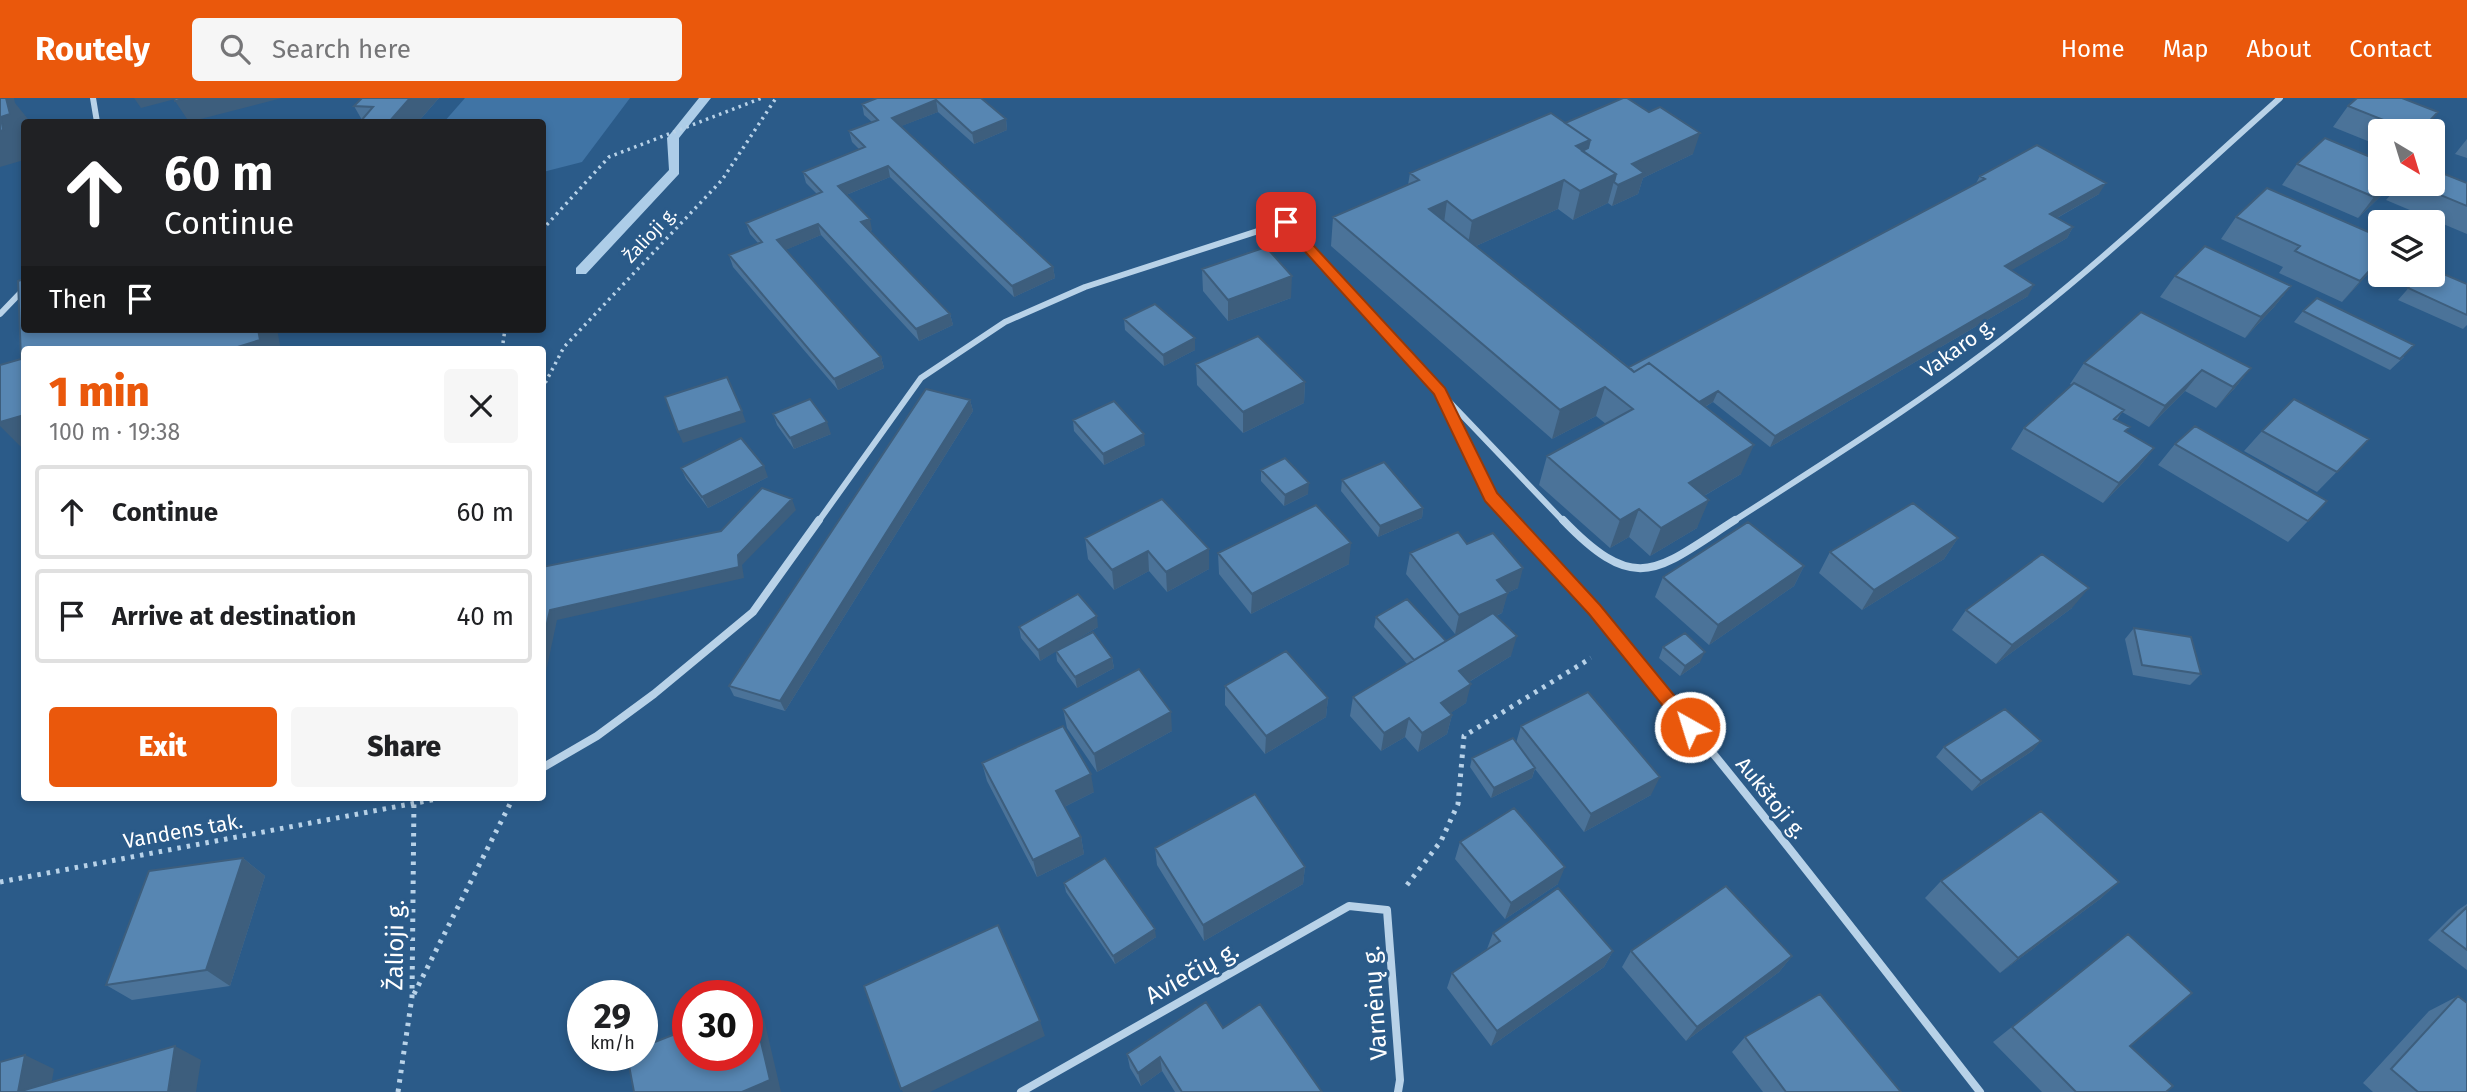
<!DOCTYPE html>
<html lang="en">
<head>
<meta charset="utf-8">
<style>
	body { margin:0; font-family:"Fira Sans",sans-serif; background:#f6f6f6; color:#202124; height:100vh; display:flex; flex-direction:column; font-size:26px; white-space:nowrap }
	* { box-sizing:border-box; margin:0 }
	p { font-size:23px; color:#757577 }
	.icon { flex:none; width:38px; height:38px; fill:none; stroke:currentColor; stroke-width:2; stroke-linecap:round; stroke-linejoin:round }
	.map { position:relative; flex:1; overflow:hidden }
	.drawer { position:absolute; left:21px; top:248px; width:525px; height:455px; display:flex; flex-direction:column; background:#fff; border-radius:7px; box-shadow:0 4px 10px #0003 }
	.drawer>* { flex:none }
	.banner { position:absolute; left:21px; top:21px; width:525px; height:214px; border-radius:7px; box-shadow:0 4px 10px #0003; background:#202124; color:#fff; overflow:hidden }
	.needle { width:46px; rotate:142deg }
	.fabs { position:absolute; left:2368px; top:21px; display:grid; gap:14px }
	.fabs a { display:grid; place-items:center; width:77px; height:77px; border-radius:7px; background:#fff; box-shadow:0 4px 10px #0003; font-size:35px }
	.speed { position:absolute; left:567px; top:882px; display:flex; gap:14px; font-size:35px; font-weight:700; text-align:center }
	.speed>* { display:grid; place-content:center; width:91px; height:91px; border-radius:50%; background:#fff; box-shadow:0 4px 10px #0003; line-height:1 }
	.speed small { font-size:18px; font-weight:400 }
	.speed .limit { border:10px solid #d22; background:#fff; color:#111 }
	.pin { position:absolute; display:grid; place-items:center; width:60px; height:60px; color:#fff; margin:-30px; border-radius:14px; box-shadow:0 4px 10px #0006 }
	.me { position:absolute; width:77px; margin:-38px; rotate:321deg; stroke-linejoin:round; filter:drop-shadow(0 0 5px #0008) }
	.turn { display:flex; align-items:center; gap:24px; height:147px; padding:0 28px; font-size:32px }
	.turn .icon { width:91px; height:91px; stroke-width:2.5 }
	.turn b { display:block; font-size:49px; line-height:60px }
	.then { display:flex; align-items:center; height:66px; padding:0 28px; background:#0003; gap:14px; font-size:26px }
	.round { display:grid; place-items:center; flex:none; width:74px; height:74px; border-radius:7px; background:#f6f6f6 }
	.summary { display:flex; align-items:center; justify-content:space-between; height:119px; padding:0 28px }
	h1 { font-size:42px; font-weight:800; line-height:52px; color:#ea580c }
	.primary-button { display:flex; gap:14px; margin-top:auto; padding:14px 28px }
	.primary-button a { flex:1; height:80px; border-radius:7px; background:#ea580c; color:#fff; font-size:28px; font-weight:800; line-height:80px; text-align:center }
	.primary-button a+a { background:#f6f6f6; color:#202124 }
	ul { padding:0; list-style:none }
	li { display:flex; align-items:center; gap:21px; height:94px; margin:0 14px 10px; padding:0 14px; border:4px solid #e0e0e0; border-radius:7px }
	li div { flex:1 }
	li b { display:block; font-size:26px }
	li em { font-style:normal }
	header { display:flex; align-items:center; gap:42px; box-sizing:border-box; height:98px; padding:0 35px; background:#ea580c; color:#fff }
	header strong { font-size:33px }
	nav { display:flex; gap:38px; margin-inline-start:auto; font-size:24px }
	.search { width:490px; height:63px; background:#f6f6f6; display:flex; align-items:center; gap:18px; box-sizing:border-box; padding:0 24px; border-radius:7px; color:#757577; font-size:26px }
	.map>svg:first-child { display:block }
</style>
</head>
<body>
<header>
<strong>Routely</strong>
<div class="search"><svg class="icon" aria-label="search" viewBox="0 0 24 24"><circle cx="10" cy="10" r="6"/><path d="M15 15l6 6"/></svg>Search here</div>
<nav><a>Home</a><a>Map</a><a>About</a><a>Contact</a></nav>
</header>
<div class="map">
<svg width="2467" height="994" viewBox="0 0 2467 994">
	<rect width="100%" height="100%" fill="#2b5b89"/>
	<path fill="#4074a5" d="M465,0h165l-48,64 -39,10 -1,-50h-98z"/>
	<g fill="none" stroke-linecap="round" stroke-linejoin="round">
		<path fill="#adcde8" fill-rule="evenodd" d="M699,0h12l-32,40v36l-93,100h-10v-6l93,-98 -2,-32z"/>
		<path stroke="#b8d2e8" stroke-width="3.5" stroke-dasharray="2.5 4.5" stroke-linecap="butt" d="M542,132l67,-73 153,-59
			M502,252l3,-21
			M542,291l22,-42 158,-167 54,-82"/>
		<path stroke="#b8d2e8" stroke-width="5" stroke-dasharray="3.5 6" stroke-linecap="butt" d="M0,784l442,-84
			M1407,787l34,-44 17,-37 6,-68 127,-78
			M414,896l99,-196
			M398,994l14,-95 2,-199"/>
		<path stroke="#b8d2e8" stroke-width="6" d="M93,0l4,24
			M0,216l24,-25
			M1443,301l48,98 23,25
			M818,424l103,-144 84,-56 80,-35 201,-65 154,170 124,130
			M1732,424c101,-65 204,-129 297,-204 87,-69 168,-146 251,-220"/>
		<path stroke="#b8d2e8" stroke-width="8" d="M1512,422c167,181 316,378 468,572
			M1563,422c74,77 94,50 172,0
			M542,670l55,-32 57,-42 99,-82 66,-92
			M1021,994l328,-186 38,4 13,170 -2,12"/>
	</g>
	<path fill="#4b7399" d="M362,0h77l-21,24h-58l2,-2 -8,-14z
		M981,0l25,21 1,11 -33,14 -36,-32 -37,14 152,141 2,11 -41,19 -124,-120 -44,18 26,35 -2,1 80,83 3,11 -34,16 -98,-106 -36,15 96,107 3,11 -46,22 -105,-123 -4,-12 29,-12 -8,-9 -4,-11 71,-29 -11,-11 -3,-11 56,-23 -7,-7 -3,-11 23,-9 -8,-7 -2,-11z
		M2348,8l90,6 -15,19h-43v15l-47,-19z
		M1565,25l128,31 -50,24 -5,16 -26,12 -4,-3 -35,17 -15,-11 -82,37 153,121 346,-182 5,-9 119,18 -42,24 16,9 -6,11 -56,32 17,26 -258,151 -57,-45 -8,5 36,67 -37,22 -7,32 -47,28 -21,-19 -19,11 -71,-63 8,-29 59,-32 -10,-8 -44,23 -221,-193 2,-29 75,-32 2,-12z
		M2467,41v19l-12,-4z
		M2297,66l83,20h11l-6,8 -27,26 -76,-33z
		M2467,85v51l-81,-34 14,-16z
		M2236,119l144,44 -38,41 -63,-29 4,-6 -62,-28z
		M1202,171l89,29 -63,23 -25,-30z
		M2420,177l47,9v41l-4,4 -65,-29z
		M2175,178l116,10 -17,21 -29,31 -85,-41z
		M2303,213l101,46 -14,13 -96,-48z
		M1124,221l71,31 -31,16 -39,-36z
		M2084,265l167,5 -17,21 -18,19 -31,-17 -36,36 -27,-15 -5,8 9,12 28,16 -16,20 -35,35 -92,-54 13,-21 48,-43 -2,-1z
		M1196,266l109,18 -1,21 -61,30 -46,-48z
		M970,302l3,11 -188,300 -51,-15 -5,-10z
		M773,316l58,20 -37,15 -17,-24z
		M1073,322l72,25 -41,20 -30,-34z
		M2262,333l107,8 -52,53 -73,-41z
		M2175,346l152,57 -39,41 -130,-77z
		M681,370l87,9 -60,31 -22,-29z
		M1261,372l47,24 -24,12 -23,-25z
		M1342,382l81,28 -1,10 -44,19 -37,-46z
		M1162,401l47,70 -42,23 -18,-21 -35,19 -26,-31 -3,-21z
		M1958,440l-14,21 -82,51 -43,-37 11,-21z
		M1467,446l51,44 -11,5 -5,20 -6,3 15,40 -42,26 -3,21 -16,10 2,2 -5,19 -29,18 -13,-15 -24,14 -31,-35 3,-19 54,-33 -33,-37 2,-10 70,24 20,-12 -11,5 -49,-60 4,-21z
		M1218,455l131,11 -98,50 -32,-40z
		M1804,468l-10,20 -85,59 -54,-48 8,-20z
		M2072,510l-76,56 -44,-34 14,-20z
		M1019,529h79l-33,19 47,12 2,10 -37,20 -20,-27 -1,-10 -16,10 -19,-23z
		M2134,530l67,46 -11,11 -57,-10 -8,-36z
		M1663,549l37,15 -20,14 -21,-18z
		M1225,588l103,12 -2,19 -61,37 -40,-49z
		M1063,611l109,22 -75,41 -30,-44z
		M1521,628l130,69 -67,37 -49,-63 -3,9 -41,20 -21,-31 2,-9 44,-15z
		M2041,643l-9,10 -60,40 -36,-34 8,-10z
		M982,665l112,29 -30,15 17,30 3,17 -47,23 -50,-96z
		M1460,744l98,42 -53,35 -50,-60z
		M1155,750l150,19 -2,17 -99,57 -47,-76z
		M243,760l22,18 -35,110 -98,14 -26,-15z
		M1941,783l178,1 -19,17 -100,74 -75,-75z
		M1064,785l92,54 -41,27 -49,-72z
		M2467,806v66l-39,-30 30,-30z
		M1493,835l120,18 -9,16 -113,79 -44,-58 5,-15 35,-24z
		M2128,836l2,112 36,46h-124l-49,-50z
		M1631,853l161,5 -13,16 -93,69 -64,-74z
		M2458,898l9,96h-94l-10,-9 66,-72z
		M1223,930l99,64h-147l-13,-21 -21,15 -11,-18 -3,-14z
		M1745,939l156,55h-138l-31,-40z"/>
	<path fill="#3d5e7d" d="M0,0h14l1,5 13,16v3h-4v38l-24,7z
		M134,0h45l-38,10z
		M187,0h95l-93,24 -14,-21z
		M410,0h29l-21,24h-29z
		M936,2l2,12 -44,17 -2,-11z
		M2438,14l-15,19h-3z
		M1006,21l1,11 -33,14 -2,-11z
		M1700,35l-7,21 -50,24 -5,16 -26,12 6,-21 14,-21z
		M1590,42l-5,22 -9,-16z
		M888,68l2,11 -49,20 -3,-11z
		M1616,76l-8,29 -35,17 7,-29z
		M1564,82l-6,29 -91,41 5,-29z
		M2106,85l-7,11 -55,31 6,-11z
		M2388,86h3l-6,8 -27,26 16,-21z
		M1447,103l-4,29 -14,-21z
		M870,121l2,11 -8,3 -3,-11z
		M818,126l3,11 -40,17 -4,-12z
		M2073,129l-6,11 -69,40 7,-12z
		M2380,161v2l-38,41 18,-21z
		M1053,169l2,11 -41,19 -2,-11z
		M1292,178l-1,22 -63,23v-21z
		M2034,187l-6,11 -258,151 5,-11z
		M2291,188l-17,21 -29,31 16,-21z
		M950,216l3,11 -34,16 -3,-12z
		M258,231h19l4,21h-46l-1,-2z
		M1195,240v12l-31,16 -1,-11z
		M881,259l3,11 -46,22 -4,-11z
		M2251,270l-17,21 -18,19 17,-21z
		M2202,272l-17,21 -36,36 16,-21z
		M1305,284l-1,21 -61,30v-21z
		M1605,289l-9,29 -44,23 8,-29z
		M1718,293l-5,11 -35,20 4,-11z
		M970,302l3,11 -188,300 -5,-10z
		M742,313l4,11 -63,21 -5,-11z
		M24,317v35l-24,-24v-4z
		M827,324l4,12 -37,15 -4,-11z
		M1144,336l1,11 -41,20 -1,-11z
		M1754,347l-13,29 -63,37 11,-28z
		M2154,350l-16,20 -35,35 16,-20z
		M764,368l4,11 -60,31 -6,-11z
		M1309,385l-1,11 -24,12 1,-11z
		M792,401l4,11 -54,55 2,13 -187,42 -15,71v-46l8,-35 188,-55z
		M1709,402l-12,28 -47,28 11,-28z
		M1423,410l-1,10 -44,19 2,-11z
		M1639,411l-10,28 -19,11 10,-28z
		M1958,440l-14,21 -82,51 12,-20z
		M1351,445l-2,21 -98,50 1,-20z
		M1209,451v20l-42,23 -1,-20z
		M1148,453l1,20 -35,19 -2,-20z
		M1804,468l-10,20 -85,59 9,-20z
		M1523,470l-5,20 -26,12 5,-20z
		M2089,490l-17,20 -76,56 16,-19z
		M1508,495l-6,20 -47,21 4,-19z
		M1097,518l1,11 -58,34 -2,-11z
		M1517,538l-6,20 -57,35 5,-20z
		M1705,554l-5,10 -20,14 5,-10z
		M1112,560l2,10 -37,20 -2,-11z
		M1471,586l-5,19 -29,19 4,-19z
		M1328,600l-2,19 -61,37 1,-18z
		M1171,614l1,19 -75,41 -3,-18z
		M1452,617l-5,19 -29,18 4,-19z
		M1409,620l-4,19 -24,14 3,-18z
		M2041,643l-9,10 -60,40 9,-10z
		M1535,670l-3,10 -41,20 3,-10z
		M1091,676l3,18 -34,17 -4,-18z
		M1660,679l-9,18 -67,37 7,-18z
		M1081,739l3,17 -47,23 -4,-17z
		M243,760l22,18 -35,110 -24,-16z
		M1305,769l-2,17 -99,57 -1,-16z
		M1565,769l-7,17 -53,35 6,-16z
		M2119,784l-19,17 -100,74 18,-15z
		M1155,831l1,8 -41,27 -2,-8z
		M1613,853l-9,16 -113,79 6,-15z
		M1792,858l-13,16 -93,69 11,-14z
		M752,906l12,15 17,73h-39z
		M1040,923l5,15 -115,56h-27l-2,-3z
		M175,948l26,14 -5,32h-28z
		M25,957l29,14 -4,23h-32z
		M1160,959l2,14 -21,15 -3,-13z"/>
	<path fill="#5786b2" stroke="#3d5e7d" stroke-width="2" d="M0,0h6l4,16 -9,3 2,13 -3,1z
		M174,0h13l-12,3z
		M362,0h48l-21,24h-29l13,-15 -19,-1z
		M877,0h104l25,21 -34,14 -36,-33 -44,18 161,149 -41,19 -124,-120 -50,20 32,33 -9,3 89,92 -34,15 -98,-105 -41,16 104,117 -47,22 -105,-124 33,-13 -16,-19 76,-31 -19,-20 62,-25 -16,-16 29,-11 -16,-16z
		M1623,0h4l22,14 11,-5 40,26 -68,31 12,9 -26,12 -4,-3 2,-8 -34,-23 6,-3 2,-8 -25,-17z
		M2357,0h45l36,14 -18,19h-9l-63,-25z
		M1551,15l39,27 -14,6 40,28 -36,17 -16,-11 -92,41 -25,-20 -18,8 205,163 15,-9 105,82 -65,38 20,17 -48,28 -22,-19 -19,11 -73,-64 86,-47 -28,-22 -45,23 -227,-193 86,-37 -9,-7z
		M2325,40l55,23v23h8l-14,13 -77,-33z
		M2037,47l69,38 -56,31 23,13 -68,39 29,19 -259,151 -57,-45 -19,11 -50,-39 -15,9 -5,-5 356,-188 -5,-3z
		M2432,71l35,14v23l-53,-22h18z
		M2267,90l113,49v22l-20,22 -65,-30 5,-5 -64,-29z
		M2205,148l86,40 -30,31 -86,-41z
		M1266,149l26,29 -64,24 -26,-31z
		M2432,171l35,15v31l-59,-27 12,-13h12z
		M24,181v50h234l2,11 -26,8 1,2h-211v95v-30l-24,7v-57l21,-6 -3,-78z
		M2317,200l97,47 -14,14 -97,-48z
		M1155,206l40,34 -32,17 -39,-36z
		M2141,214l110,56 -18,19 -31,-17 -37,36 -81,-43z
		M1258,238l47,46 -62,30 -47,-48z
		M727,279l15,34 -64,21 -13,-35z
		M2074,285l50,27 -10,9 16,8 -5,4 29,17 -35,35 -95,-55z
		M926,291l44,11 -190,301 -51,-15z
		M810,301l17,23 -37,16 -17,-24z
		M2294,301l75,40 -32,33 -75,-41z
		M1114,303l30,33 -41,20 -30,-34z
		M2195,328l132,75 -19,20 -133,-77z
		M741,340l23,28 -62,31 -21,-29z
		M1285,360l24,25 -24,12 -24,-25z
		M1384,364l39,46 -43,18 -38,-46z
		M762,390l30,11 -54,56 1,12 -189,43 -8,35v-78l179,-36z
		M1162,401l47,50 -43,23 -18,-21 -36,19 -27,-32z
		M1913,405l45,35 -84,52 -44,-38z
		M1316,407l35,38 -99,51 -34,-41z
		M1748,424l56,44 -86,59 -55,-48z
		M1458,434l9,12 26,-11 30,35 -26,12 11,13 -49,22 -49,-62z
		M2042,456l47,34 -77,57 -46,-35z
		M1078,496l19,22 -59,34 -19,-23z
		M1407,501l39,42 -32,19 -38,-43z
		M1493,515l24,23 -58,35 12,13 -30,19 11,12 -30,18 -13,-15 -25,15 -31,-36z
		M2134,530l57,9 10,37 -59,-9z
		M1093,534l19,26 -37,19 -19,-26z
		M1685,535l20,19 -20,14 -22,-19z
		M1286,553l42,47 -62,38 -41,-50z
		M1139,571l32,43 -77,42 -31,-45z
		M1588,594l72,85 -69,37 -70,-88z
		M2005,611l36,32 -60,40 -37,-34z
		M1063,628l28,48 -35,17 25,46 -48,23 -51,-97z
		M1513,640l22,30 -41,20 -22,-30z
		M1255,696l50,73 -102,58 -48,-77z
		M1514,710l51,59 -54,36 -51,-61z
		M2041,713l78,71 -101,76 -77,-77z
		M243,760l-37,112 -100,15 43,-114z
		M1105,760l50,71 -42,27 -49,-73z
		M1726,788l66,70 -95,71 -66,-76z
		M1558,790l55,63 -116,80 -45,-58 48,-32 -7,-8z
		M2467,809v43l-25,-19z
		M998,827l42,96 -139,68 -37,-103z
		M2128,836l64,59 -62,53 43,40 -7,6h-90l-64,-65z
		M1820,896l81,98h-115l-41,-55z
		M2458,898l9,7v89h-49l-27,-23z
		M1206,904l17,26 37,-24 62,88h-140l-22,-35 -22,16 -11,-19z
		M752,906l18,76 -28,12h-108l-7,-37h15v-8l46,-18v26h59v-49z
		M175,948l-7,46h-168v-30l25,-7 -7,37z"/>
	<path fill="#ea580c" stroke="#983908" stroke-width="2" d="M1286,120l4,2 155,168 52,105 103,112 96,117 3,5 -3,5 -6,2 -6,-2 -95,-118 -104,-113 -51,-107 -153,-169 -1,-3z"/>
	<g text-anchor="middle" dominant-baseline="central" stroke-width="6" stroke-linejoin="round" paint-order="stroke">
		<g font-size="18" fill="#fff" stroke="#2b5b89">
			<text transform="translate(650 137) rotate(-47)">Žalioji g.</text>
		</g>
		<g font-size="21" fill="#fff" stroke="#2b5b89">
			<text transform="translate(1958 250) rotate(-36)">Vakaro g.</text>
			<text transform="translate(1771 700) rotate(51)">Aukštoji g.</text>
			<text transform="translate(183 733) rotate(-10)">Vandens tak.</text>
		</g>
		<g font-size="24" fill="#fff" stroke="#2b5b89">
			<text transform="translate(395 847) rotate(-89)">Žalioji g.</text>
			<text transform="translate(1192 875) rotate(-29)">Aviečių g.</text>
			<text transform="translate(1375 905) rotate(-94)">Varnėnų g.</text>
		</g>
	</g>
</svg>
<div class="fabs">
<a><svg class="needle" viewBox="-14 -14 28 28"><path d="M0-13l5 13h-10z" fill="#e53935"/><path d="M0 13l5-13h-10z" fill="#757577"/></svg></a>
<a><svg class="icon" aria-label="layers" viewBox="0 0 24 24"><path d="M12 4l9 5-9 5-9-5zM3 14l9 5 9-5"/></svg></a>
</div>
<div class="speed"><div>29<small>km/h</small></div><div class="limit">30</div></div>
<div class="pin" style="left:1286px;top:124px;background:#d93025"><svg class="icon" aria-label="arrive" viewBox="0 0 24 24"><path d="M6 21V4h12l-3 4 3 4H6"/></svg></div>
<svg class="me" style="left:1690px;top:629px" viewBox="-20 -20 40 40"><circle r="17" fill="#ea580c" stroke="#fff" stroke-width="3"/><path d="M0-11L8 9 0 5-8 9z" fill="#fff"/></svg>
<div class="banner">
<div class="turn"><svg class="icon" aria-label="ahead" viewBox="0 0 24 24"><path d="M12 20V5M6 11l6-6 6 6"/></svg><div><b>60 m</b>Continue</div></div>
<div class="then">Then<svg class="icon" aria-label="arrive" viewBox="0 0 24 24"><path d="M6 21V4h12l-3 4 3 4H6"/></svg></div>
</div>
<section class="drawer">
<div class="summary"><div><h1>1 min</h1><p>100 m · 19:38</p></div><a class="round"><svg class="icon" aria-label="close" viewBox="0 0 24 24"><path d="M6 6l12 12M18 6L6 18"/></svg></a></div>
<ul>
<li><svg class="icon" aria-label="ahead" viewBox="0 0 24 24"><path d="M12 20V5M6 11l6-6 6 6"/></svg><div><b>Continue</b></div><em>60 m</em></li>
<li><svg class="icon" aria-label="arrive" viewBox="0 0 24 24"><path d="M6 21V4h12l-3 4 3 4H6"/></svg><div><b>Arrive at destination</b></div><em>40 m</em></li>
</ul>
<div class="primary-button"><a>Exit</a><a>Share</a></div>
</section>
</div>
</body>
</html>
